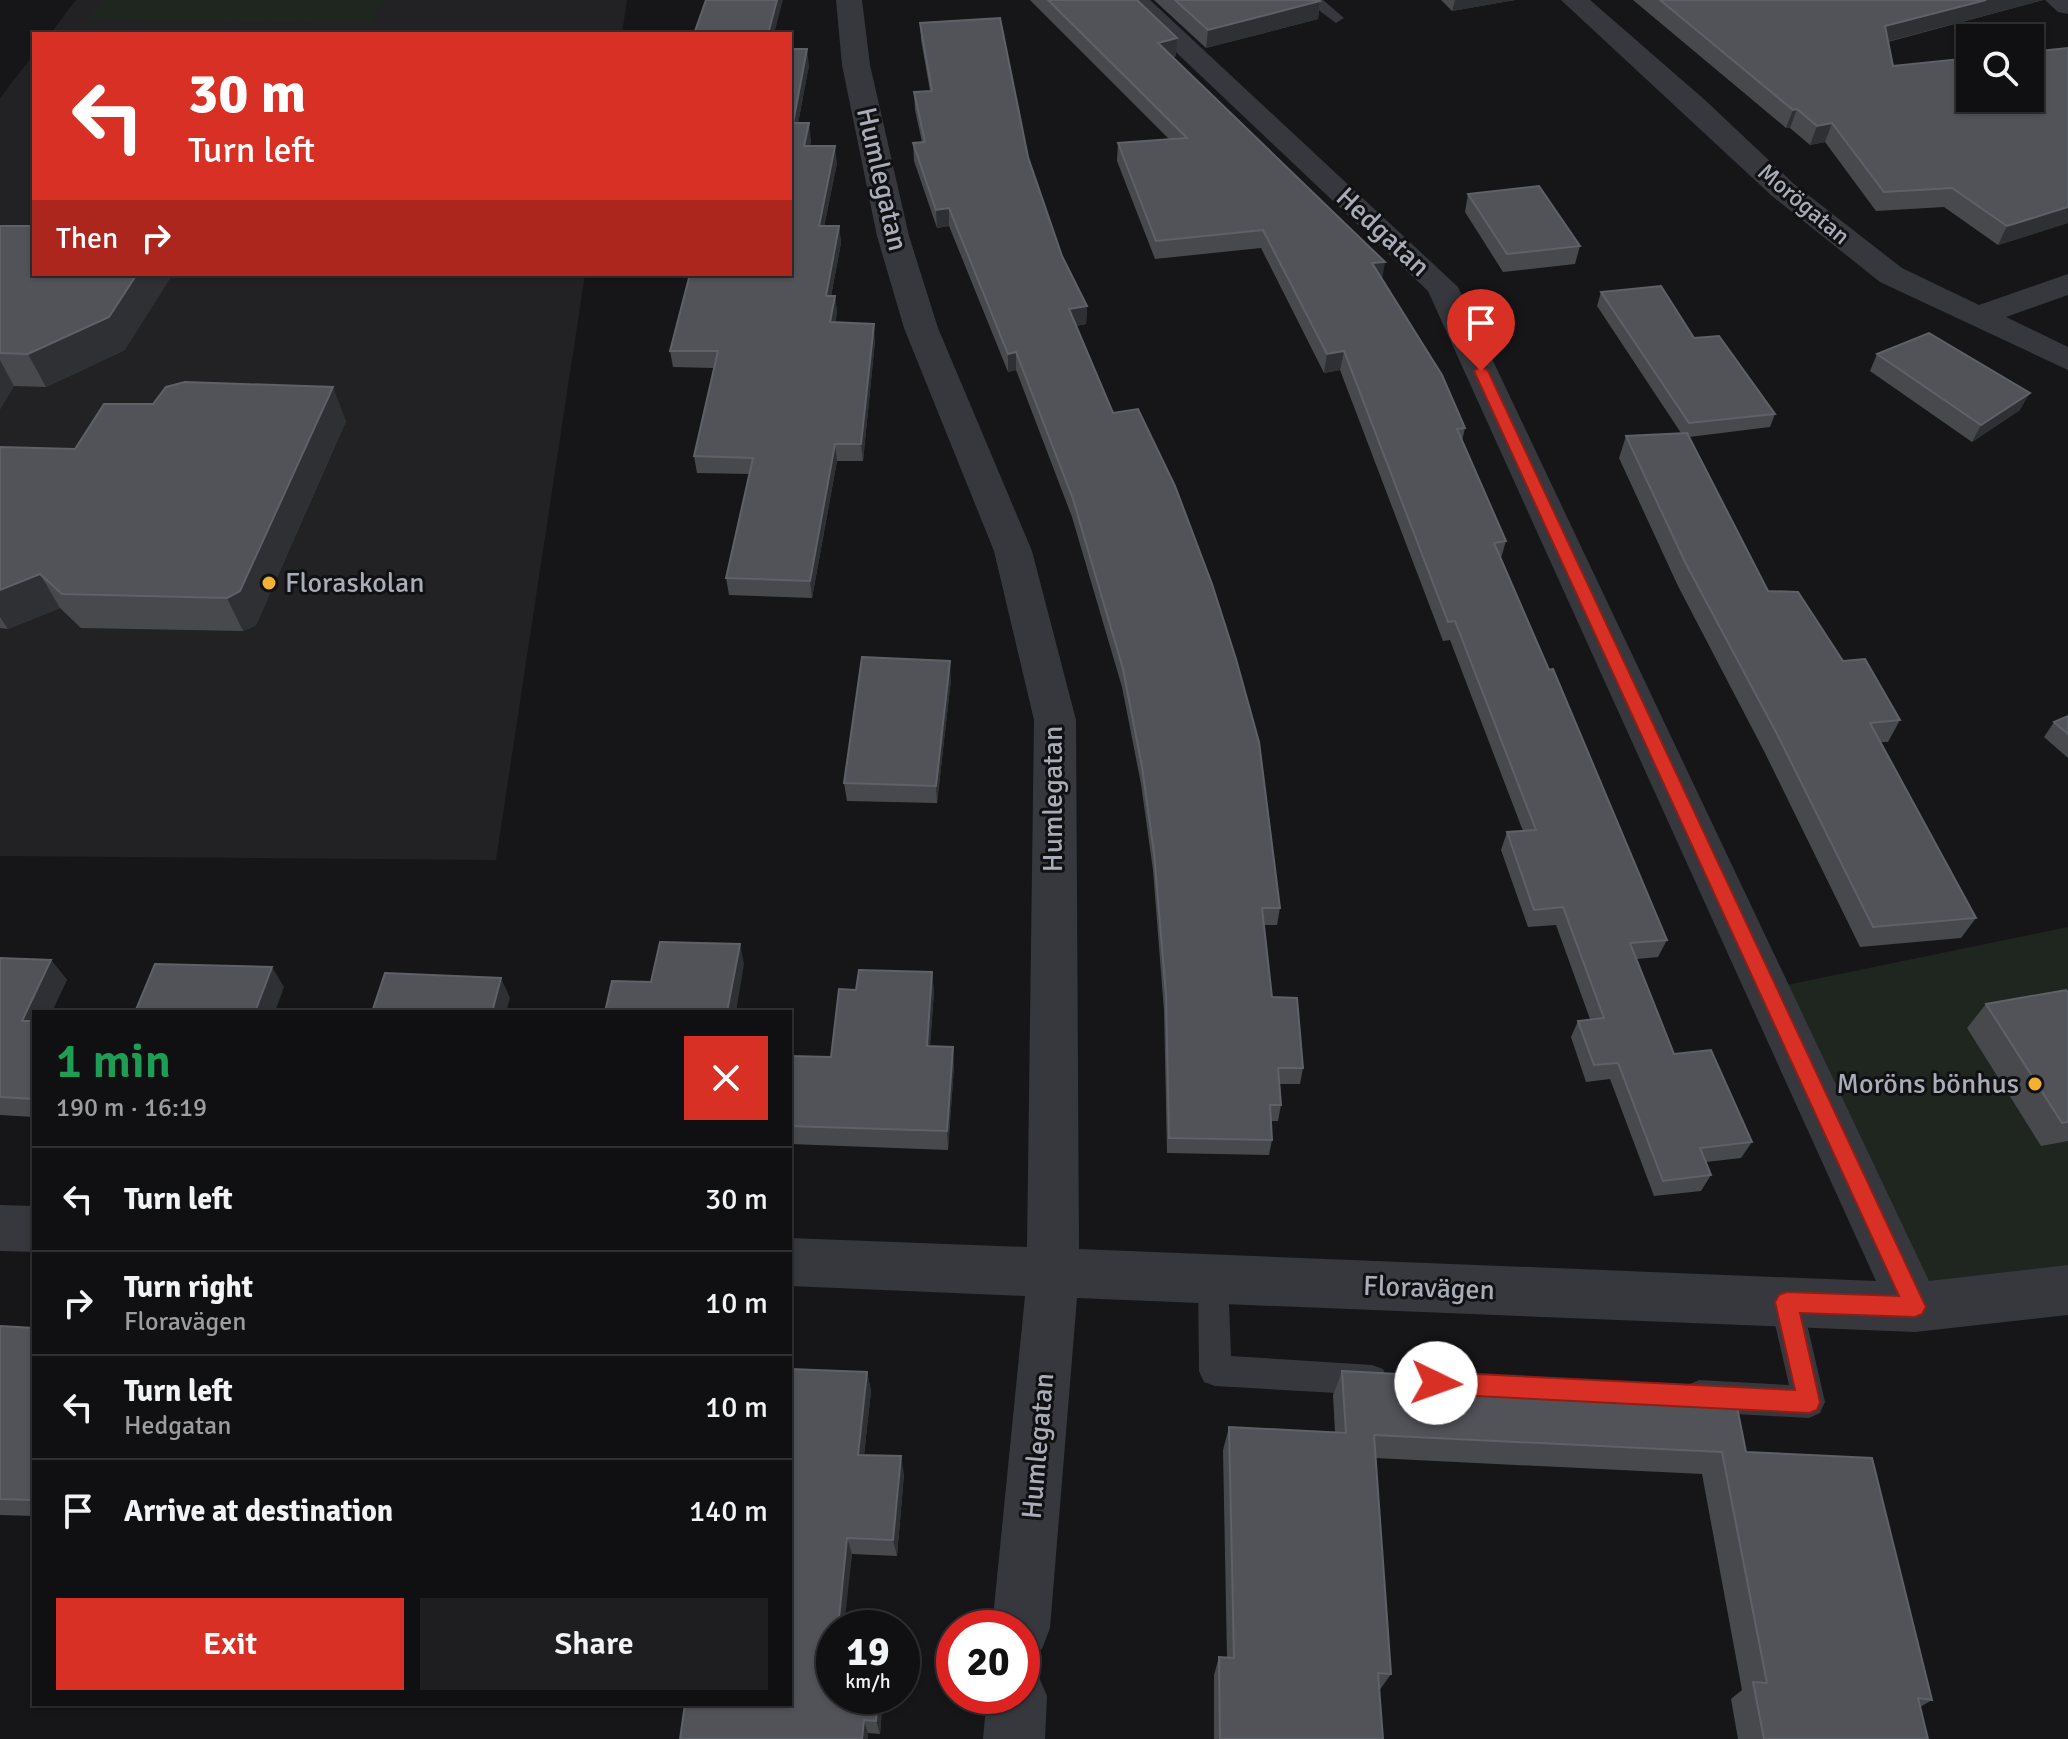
<!DOCTYPE html>
<html lang="en">
<head>
<meta charset="utf-8">
<style>
	body { margin:0; font-family:Signika,sans-serif; background:#1e1e20; color:#f1f3f6; height:100vh; display:flex; flex-direction:column; font-size:30px; white-space:nowrap }
	* { box-sizing:border-box; margin:0 }
	p { font-size:26px; color:#9c9d9f }
	.icon { flex:none; width:44px; height:44px; fill:none; stroke:currentColor; stroke-width:2; stroke-linecap:round; stroke-linejoin:round }
	.map { position:relative; flex:1; overflow:hidden }
	.panel { position:absolute; left:32px; top:1010px; width:760px; height:696px; display:flex; flex-direction:column; background:#101012; border-radius:0px; box-shadow:0 2px 6px #0004,0 0 0 2px #303032 }
	.panel>* { flex:none }
	.top-card { position:absolute; left:32px; top:32px; width:760px; height:244px; border-radius:0px; box-shadow:0 2px 6px #0004,0 0 0 2px #303032; background:#d93025; color:#fff; overflow:hidden }
	.controls { position:absolute; left:1956px; top:24px; display:grid; gap:16px }
	.controls a { display:grid; place-items:center; width:88px; height:88px; border-radius:0px; background:#101012; box-shadow:0 2px 6px #0004,0 0 0 2px #303032; font-size:40px }
	.speed { position:absolute; left:816px; top:1610px; display:flex; gap:16px; font-size:40px; font-weight:700; text-align:center }
	.speed>* { display:grid; place-content:center; width:104px; height:104px; border-radius:50%; background:#101012; box-shadow:0 2px 6px #0004,0 0 0 2px #303032; line-height:1 }
	.speed small { font-size:20px; font-weight:400 }
	.speed .limit { border:12px solid #d22; background:#fff; color:#111 }
	.pin { position:absolute; display:grid; place-items:center; width:68px; height:68px; color:#fff; margin:-82px -34px; border-radius:50% 50% 50% 0; rotate:-45deg; box-shadow:0 0 8px #0007 }
	.pin .icon { rotate:45deg }
	.me { position:absolute; width:88px; margin:-44px; rotate:93deg; stroke-linejoin:round; filter:drop-shadow(0 0 6px #0008) }
	.turn { display:flex; align-items:center; gap:28px; height:168px; padding:0 24px; font-size:36px }
	.turn .icon { width:104px; height:104px; stroke-width:2.5 }
	.turn b { display:block; font-size:56px; line-height:68px }
	.then { display:flex; align-items:center; height:76px; padding:0 24px; background:#0003; gap:16px; font-size:30px }
	.round { display:grid; place-items:center; flex:none; width:84px; height:84px; border-radius:0px; background:#1e1e20 }
	.overview { display:flex; align-items:center; justify-content:space-between; height:136px; padding:0 24px }
	h1 { font-size:48px; font-weight:600; line-height:60px; color:#1e9e55 }
	.cta { display:flex; gap:16px; margin-top:auto; padding:16px 24px }
	.cta a { flex:1; height:92px; border-radius:0px; background:#d93025; color:#fff; font-size:32px; font-weight:600; line-height:92px; text-align:center }
	.cta a+a { background:#1e1e20; color:#f1f3f6 }
	ul { padding:0; list-style:none }
	li { display:flex; align-items:center; gap:24px; height:104px; padding:0 24px; border-top:2px solid #303032 }
	li div { flex:1 }
	li b { display:block; font-size:30px }
	li em { font-style:normal }
	.map>svg:first-child { display:block }
</style>
</head>
<body>
<div class="map">
<svg width="2068" height="1739" viewBox="0 0 2068 1739">
	<rect width="100%" height="100%" fill="#161618"/>
	<path fill="#222225" d="M76,0h551l-5,34h-572z
		M34,54v220h551l-89,586 -496,-4v-758z"/>
	<path fill="#1e261f" d="M102,0h282l-13,24 -284,-4z
		M2068,927v358l-153,22 -148,-318z"/>
	<g fill="none" stroke-linecap="round" stroke-linejoin="round">
		<path fill="#37383d" fill-rule="evenodd" d="M1305,0h18l21,18 -8,5z
			M1213,1265l11,4 4,10 3,77 141,9 11,4 5,11 -5,11 -11,4 -157,-9 -11,-4 -5,-11 -1,-92 4,-10z
			M1786,1287l11,5 5,10 23,100 -5,11 -11,5 -110,-6 -11,-5 -5,-11 5,-11 11,-5 90,5 -19,-83 5,-10z"/>
		<path fill="#37383d" fill-rule="evenodd" d="M836,0h26l8,65 39,171 29,92 94,223 44,169 3,529 797,32 -448,-990 -307,-291h29l308,287 471,994 139,-16v50l-153,17 -838,-34 -27,330 -8,21 -20,8v-29h-30l33,-332 -235,-10v-48l237,9 7,-527 -40,-169 -90,-223 -27,-92 -35,-171z
			M1561,0h29l115,100 89,84 108,84 77,37 89,-31v21l-62,22 62,30v23l-188,-88 -108,-86z
			M2045,0h23v14l-10,-2z
			M0,1205l34,1v46l-34,-1z
			M1022,1668l16,7 9,21 -2,43h-62l4,-43h35z"/>
	</g>
	<path fill="#47494d" d="M1030,0h107l39,56 -3,1 209,221 83,150 -3,13 44,100 -5,17 166,382 -9,17 -21,2 37,95 78,88 -11,16 -35,4 5,13 -10,16 -47,5 -44,-117 -24,3 -15,-45 7,-16 12,-2 -34,-94 -28,2 -27,-77 6,-18 16,-1 -73,-191 -7,1 -103,-271 -16,3 -63,-125 -106,11 -38,-98 1,-18 51,-4z
		M1154,0h165l1,1 -2,18 -112,29z
		M1441,0h74l-63,11z
		M1633,0h410l-155,42 5,24 175,-18v175l-70,22 -54,-38 -68,4 -51,-69 -15,3 -20,-17h-4z
		M920,23l108,134 34,99 25,50 -1,18 -10,2 204,582 -3,17h-13l8,72 31,71 -3,16h-20l1,21 -3,16h-7l1,19 -3,15 -102,-2 -3,-142 -11,-141 -12,-86 -19,-97 -50,-170 -56,-147 -8,2 -59,-146 -12,2 -23,-67 -1,-18 9,-1 -7,-32 -1,-18 16,-1 -9,-51z
		M790,49l19,16 -11,58 13,17 -1,6 27,17 -13,63h15l2,17 -10,53h4l2,17 -2,10 40,18 -12,120h-26l-25,137 -83,-3 -3,-17 23,-104 -52,-1 -3,-17 20,-88 -41,-1 -3,-16z
		M1468,194l112,52 -5,18 -72,8 -38,-60z
		M0,226l125,124 -79,37 -32,-1 -14,23z
		M1601,292l93,46 81,76 -5,13 -81,10 79,154 75,70 57,59 -12,22h-8l96,176 -15,20 -101,9 -95,-194 -87,-167 -59,-128 7,-22 55,-3 -84,-127z
		M1877,354l143,56 -48,32 -102,-71z
		M346,421l-90,204 -13,6 -162,-3 -21,-20 -52,21 -8,-1v-181l75,2z
		M951,679l-14,124 -90,-2 -3,-18z
		M2068,716v42l-24,-21 10,-15z
		M0,958l51,2 16,20 -33,32v105l-34,-2z
		M932,972l2,20 -4,54 24,20 -6,84 -158,-6v-88l41,1 25,-67z
		M2068,993v148l-27,5 -74,-118 19,-24z
		M0,1326l34,2v188l-34,-1z
		M1342,1371l404,81 186,248 -12,7 8,32h-190l-7,-40 11,-9 -40,-216 -327,-16 16,216 -12,17 4,48h-169v-64l5,-18 8,1 -4,-208 6,-23 106,5 -2,-37z
		M867,1372l4,19 -7,64 40,19 -7,82 -45,-2 -18,142h49l-3,38 -12,-1 -188,6z"/>
	<path fill="#2f3033" d="M777,0h6l-9,34h-6z
		M1455,0h60l-63,11z
		M1986,0h57l-165,44 7,-18z
		M1320,1l-2,18 -112,29 2,-18z
		M1177,38l-1,18 -19,5 1,-18z
		M807,49l2,16 -14,75 -2,-17z
		M1797,109l-7,19h-4l7,-18z
		M809,123l2,17 -5,23 -2,-17z
		M1832,123l-7,19 -15,3 7,-19z
		M835,146l2,17 -16,80 -2,-17z
		M2068,207v16l-70,22 9,-19z
		M949,208v18l-12,2 -1,-18z
		M839,226l2,17 -13,70 -2,-17z
		M1385,262l-3,18 -10,-17z
		M137,274h36l-48,76 -79,37 -18,-33z
		M835,296l2,17 -5,26 -2,-17z
		M1087,306l-1,18 -17,3v-18z
		M874,324l1,17 -12,120 -2,-17z
		M1344,351l-4,19 -16,3 3,-19z
		M1016,352v18l-8,2v-18z
		M0,360l14,26 -14,23z
		M333,387l13,34 -90,204 -13,6 -16,-33z
		M2030,393l-10,17 -48,32 9,-17z
		M835,444l2,17 -25,137 -2,-17z
		M40,574l20,34 -52,21 -8,-12v-27z
		M950,661l1,18 -14,124 -1,-17z
		M740,944l4,20 -8,48h-9z
		M51,960l16,20 -15,32h-18v23l-12,-14z
		M272,967l12,20 -9,25h-20z
		M932,972l2,20 -6,74 -1,-20z
		M501,978l9,20 -4,14h-14z
		M953,1047l1,19 -6,84 -1,-19z
		M867,1372l4,19 -9,82 -4,-18z
		M901,1456l3,18 -7,82 -4,-16z
		M847,1538l5,16 -8,74h-6z
		M878,1696h5l-3,38 -4,-13z
		M864,1720l4,13v6h-6z"/>
	<path fill="#525359" stroke="#5f6168" stroke-width="2" d="M706,0h71l-9,34h-74z
		M1048,0h89l40,38 -19,5 227,219 -13,1 70,112 23,53 -8,1 49,112 -12,2 55,127 4,-1 114,271 -37,3 44,111 37,-4 41,92 -52,6 11,27 -48,6 -45,-118 -24,2 -16,-44 26,-3 -41,-111 -29,3 -27,-78 29,-2 -81,-209 -7,1 -104,-271 -17,3 -64,-124 -107,11 -38,-98 69,-5z
		M1175,0h144l1,1 -112,29z
		M1660,0h326l-101,26 8,40 77,-8v40h60v-46l38,-4v159l-61,19 -55,-38 -68,4 -52,-69 -15,3 -20,-17 -4,1z
		M1000,18l28,139 34,99 25,50 -18,3 44,104 25,-4 37,77 37,98 24,75 23,83 21,166h-18l10,89 25,1 6,70h-25l3,37h-11l2,35 -103,-2 -3,-143 -12,-142 -12,-86 -19,-98 -50,-170 -57,-147 -8,2 -59,-146 -13,2 -23,-67 12,-1 -11,-50 18,-1 -12,-68z
		M790,49h17l-14,74h16l-5,23h31l-16,80h20l-13,70h9l-5,26 44,2 -13,120h-26l-25,137 -84,-3 27,-120 -59,-2 24,-105h-48l20,-77h100z
		M1539,186l41,60 -73,8 -39,-60z
		M0,226h34v48h103l-28,43 -81,37 -28,-1z
		M1661,286l33,52 25,-2 56,78 -86,9 -88,-131z
		M1929,333l101,60 -49,32 -104,-71z
		M185,382l148,5 -93,204 -13,7 -165,-4 -22,-20 -40,16v-143l75,2 29,-45h49l13,-17z
		M1687,433l81,158 30,1 45,69 22,-2 35,61 -30,3 106,195 -103,9 -97,-195 -90,-168 -60,-128z
		M862,657l88,4 -14,125 -92,-3z
		M2068,716v18l-14,-12z
		M660,942l80,2 -13,68h-122l7,-31 39,1z
		M0,958l51,2 -29,61h12v78l-34,-2z
		M155,964l117,3 -17,45h-120z
		M859,970l73,2 -5,74 26,1 -6,84 -157,-5v-70l41,1 8,-68 17,1z
		M385,973l116,5 -9,34h-120z
		M2066,990l2,3v129l-6,1 -76,-119z
		M0,1326l34,2v172l-34,-1z
		M790,1369l77,3 -9,83 43,1 -8,84 -46,-2 -9,90h-4v68h44l-2,25 -12,-1 -2,19h-182l5,-35h105z
		M1342,1371l392,21 12,60 126,6 60,242 -14,-2 10,41h-164l-11,-57 14,1 -45,-231 -348,-17 17,239 -13,-1 5,66h-163l-1,-82 15,1 -5,-231 117,6z"/>
	<path fill="#d93025" stroke="#8d1f18" stroke-width="2" d="M1481,366l7,5 438,936 -4,7 -7,3 -115,-4 20,89 -3,8 -8,3 -373,-19 -8,-4 -4,-7 4,-8 8,-3 359,18 -20,-88 4,-7 7,-3 113,4 -425,-925z"/>
	<g fill="#f2b134" stroke="#111113" stroke-width="3">
		<circle cx="269" cy="583" r="8"/>
		<circle cx="2035" cy="1084" r="8"/>
	</g>
	<g text-anchor="middle" dominant-baseline="central" stroke-width="6" stroke-linejoin="round" paint-order="stroke">
		<g font-size="24" fill="#a8adb8" stroke="#111113">
			<text transform="translate(1804 204) rotate(40)">Morögatan</text>
		</g>
		<g font-size="28" fill="#a8adb8" stroke="#111113">
			<text transform="translate(882 179) rotate(77)">Humlegatan</text>
			<text transform="translate(1383 232) rotate(43)">Hedgatan</text>
			<text transform="translate(1053 799) rotate(-90)">Humlegatan</text>
			<text transform="translate(1429 1288) rotate(2)">Floravägen</text>
			<text transform="translate(1038 1446) rotate(-85)">Humlegatan</text>
		</g>
		<g font-size="28" fill="#a8adb8" stroke="#111113" text-anchor="start">
			<text x="285" y="583">Floraskolan</text>
			<text x="2019" y="1084" text-anchor="end">Moröns bönhus</text>
		</g>
	</g>
</svg>
<div class="controls">
<a><svg class="icon" aria-label="search" viewBox="0 0 24 24"><circle cx="10" cy="10" r="6"/><path d="M15 15l6 6"/></svg></a>
</div>
<div class="speed"><div>19<small>km/h</small></div><div class="limit">20</div></div>
<div class="pin" style="left:1481px;top:371px;background:#d93025"><svg class="icon" aria-label="arrive" viewBox="0 0 24 24"><path d="M6 21V4h12l-3 4 3 4H6"/></svg></div>
<svg class="me" style="left:1436px;top:1383px" viewBox="-20 -20 40 40"><circle r="19" fill="#fff"/><path d="M0-13L10 11 0 6-10 11z" fill="#d93025"/></svg>
<div class="top-card">
<div class="turn"><svg class="icon" aria-label="left" viewBox="0 0 24 24"><path d="M17 20v-9H6M10 6l-5 5 5 5"/></svg><div><b>30 m</b>Turn left</div></div>
<div class="then">Then<svg class="icon" aria-label="right" viewBox="0 0 24 24"><path d="M7 20v-9h11M14 6l5 5-5 5"/></svg></div>
</div>
<section class="panel">
<div class="overview"><div><h1>1 min</h1><p>190 m · 16:19</p></div><a class="round" style="background:#d93025;color:#fff"><svg class="icon" aria-label="close" viewBox="0 0 24 24"><path d="M6 6l12 12M18 6L6 18"/></svg></a></div>
<ul>
<li><svg class="icon" aria-label="left" viewBox="0 0 24 24"><path d="M17 20v-9H6M10 6l-5 5 5 5"/></svg><div><b>Turn left</b></div><em>30 m</em></li>
<li><svg class="icon" aria-label="right" viewBox="0 0 24 24"><path d="M7 20v-9h11M14 6l5 5-5 5"/></svg><div><b>Turn right</b><p>Floravägen</p></div><em>10 m</em></li>
<li><svg class="icon" aria-label="left" viewBox="0 0 24 24"><path d="M17 20v-9H6M10 6l-5 5 5 5"/></svg><div><b>Turn left</b><p>Hedgatan</p></div><em>10 m</em></li>
<li><svg class="icon" aria-label="arrive" viewBox="0 0 24 24"><path d="M6 21V4h12l-3 4 3 4H6"/></svg><div><b>Arrive at destination</b></div><em>140 m</em></li>
</ul>
<div class="cta"><a>Exit</a><a>Share</a></div>
</section>
</div>
</body>
</html>
